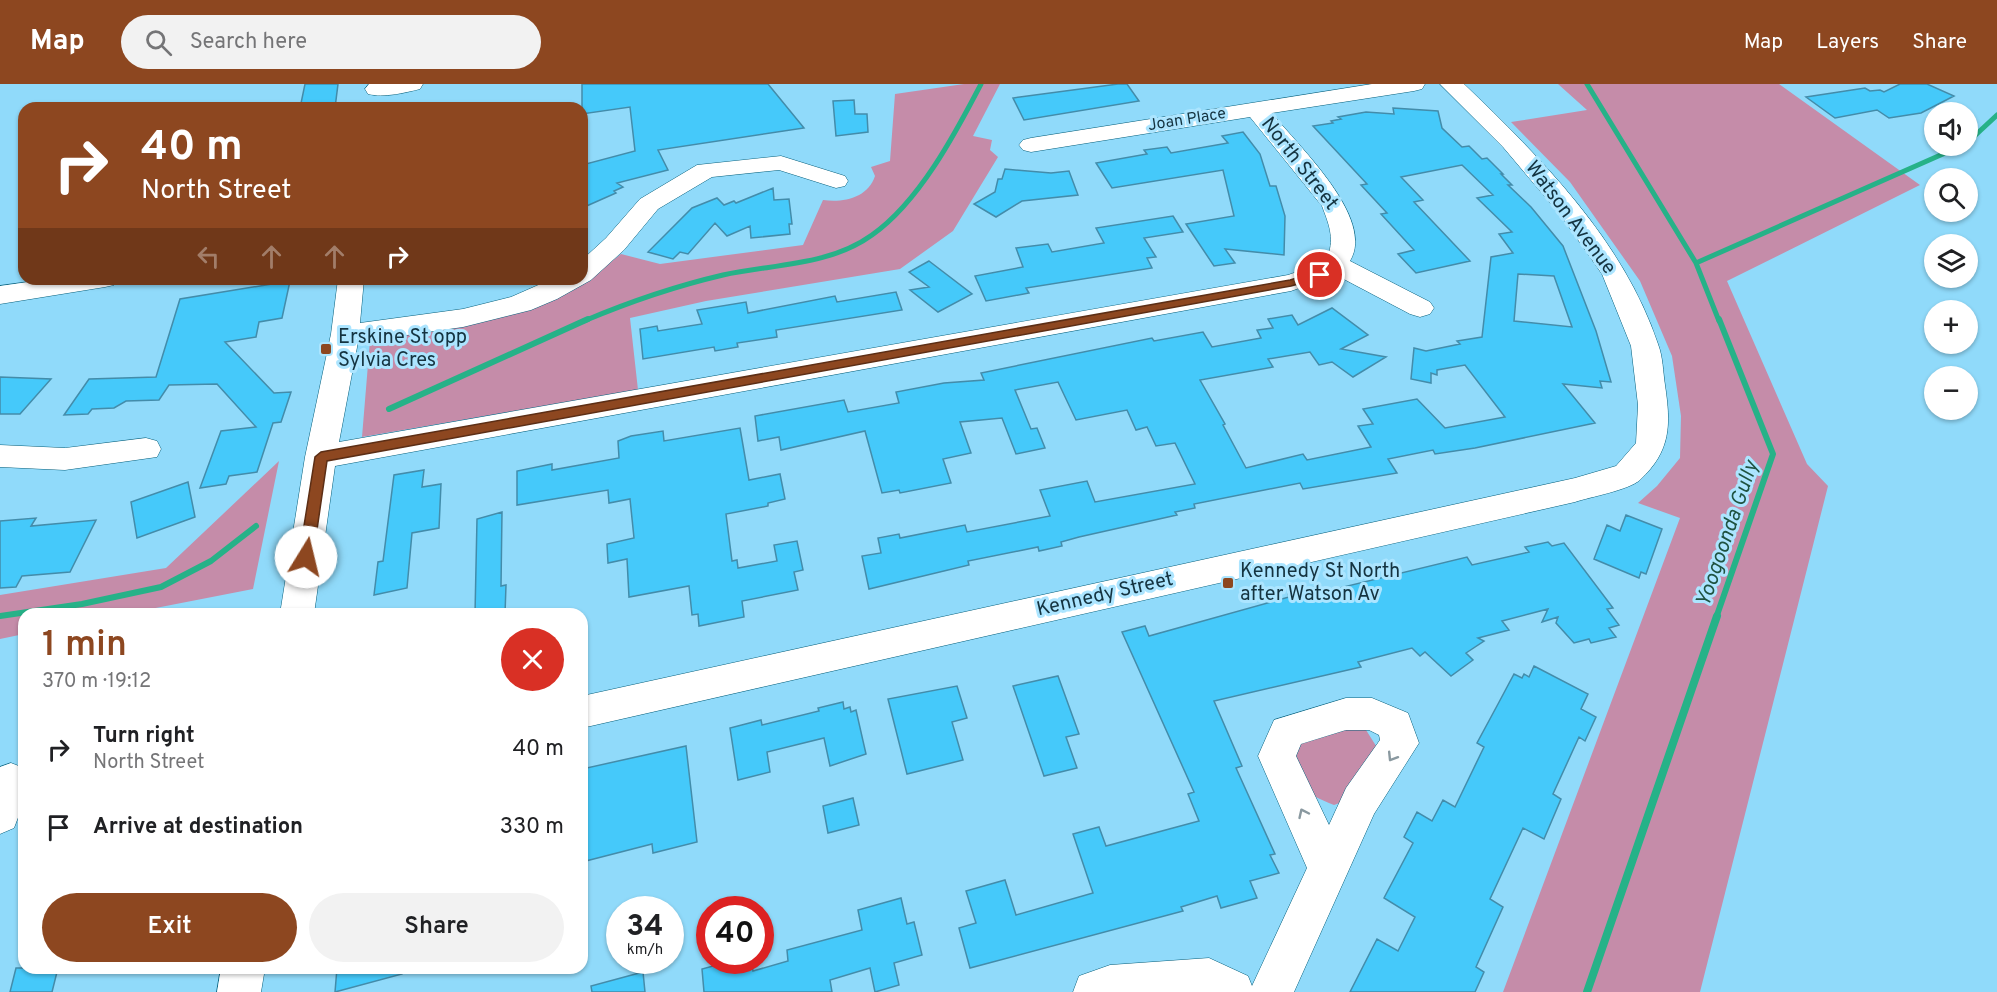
<!DOCTYPE html>
<html lang="en">
<head>
<meta charset="utf-8">
<style>
	body { margin:0; font-family:Overpass,sans-serif; background:#f2f2f2; color:#202124; height:100vh; display:flex; flex-direction:column; font-size:22px; white-space:nowrap }
	* { box-sizing:border-box; margin:0 }
	p { font-size:20px; color:#757577 }
	.icon { flex:none; width:33px; height:33px; fill:none; stroke:currentColor; stroke-width:2; stroke-linecap:round; stroke-linejoin:round }
	.map { position:relative; flex:1; overflow:hidden }
	.side { position:absolute; left:18px; top:524px; width:570px; height:366px; display:flex; flex-direction:column; background:#fff; border-radius:18px; box-shadow:0 2px 4px #0004 }
	.side>* { flex:none }
	.top-card { position:absolute; left:18px; top:18px; width:570px; height:183px; border-radius:18px; box-shadow:0 2px 4px #0004; background:#8d4720; color:#fff; overflow:hidden }
	.tools { position:absolute; left:1924px; top:18px; display:grid; gap:12px }
	.tools a { display:grid; place-items:center; width:54px; height:54px; border-radius:50%; background:#fff; box-shadow:0 2px 4px #0004; font-size:30px }
	.speed { position:absolute; left:606px; top:812px; display:flex; gap:12px; font-size:30px; font-weight:700; text-align:center }
	.speed>* { display:grid; place-content:center; width:78px; height:78px; border-radius:50%; background:#fff; box-shadow:0 2px 4px #0004; line-height:1 }
	.speed small { font-size:15px; font-weight:400 }
	.speed .limit { border:9px solid #d22; background:#fff; color:#111 }
	.pin { position:absolute; display:grid; place-items:center; width:51px; height:51px; color:#fff; margin:-26px; border:3px solid #fff; border-radius:50%; box-shadow:0 2px 6px #0007 }
	.me { position:absolute; width:66px; margin:-33px; rotate:9deg; stroke-linejoin:round; filter:drop-shadow(0 0 4px #0008) }
	.turn { display:flex; align-items:center; gap:21px; height:126px; padding:0 24px; font-size:27px }
	.turn .icon { width:78px; height:78px; stroke-width:2.5 }
	.turn b { display:block; font-size:42px; line-height:51px }
	.lanes { display:flex; align-items:center; height:57px; padding:0 24px; background:#0003; justify-content:center; gap:30px; direction:ltr }
	.lanes .off { opacity:.35 }
	.round { display:grid; place-items:center; flex:none; width:63px; height:63px; border-radius:32px; background:#f2f2f2 }
	.summary { display:flex; align-items:center; justify-content:space-between; height:102px; padding:0 24px }
	h1 { font-size:36px; font-weight:600; line-height:45px; color:#8d4720 }
	.primary-button { display:flex; gap:12px; margin-top:auto; padding:12px 24px }
	.primary-button a { flex:1; height:69px; border-radius:36px; background:#8d4720; color:#fff; font-size:24px; font-weight:600; line-height:69px; text-align:center }
	.primary-button a+a { background:#f2f2f2; color:#202124 }
	ul { padding:0; list-style:none }
	li { display:flex; align-items:center; gap:18px; height:78px; padding:0 24px }
	li div { flex:1 }
	li b { display:block; font-size:22px }
	li em { font-style:normal }
	header { display:flex; align-items:center; gap:36px; box-sizing:border-box; height:84px; padding:0 30px; background:#8d4720; color:#fff }
	header strong { font-size:28px }
	nav { display:flex; gap:33px; margin-inline-start:auto; font-size:21px }
	.search { width:420px; height:54px; background:#f2f2f2; display:flex; align-items:center; gap:15px; box-sizing:border-box; padding:0 21px; border-radius:33px; color:#757577; font-size:22px }
	.map>svg:first-child { display:block }
</style>
</head>
<body>
<header>
<strong>Map</strong>
<div class="search"><svg class="icon" aria-label="search" viewBox="0 0 24 24"><circle cx="10" cy="10" r="6"/><path d="M15 15l6 6"/></svg>Search here</div>
<nav><a>Map</a><a>Layers</a><a>Share</a></nav>
</header>
<div class="map">
<svg width="1997" height="908" viewBox="0 0 1997 908">
	<rect width="100%" height="100%" fill="#90dafa"/>
	<path fill="#c58ca9" d="M964,0h36l-27,52 19,4 -2,10 8,7 -45,74 -53,38 -194,32 -76,17 8,72 -276,47 8,-97c42,-7 87,-11 128,-22 36,-10 93,-40 123,-64l39,10 143,-19 20,-45c20,3 45,-2 52,-24l-4,-9 19,-6 5,-67z
		M1558,0h221l141,101 -193,96 80,183 21,22 -128,506h-197l177,-474 -42,-15 19,-17 23,-28 1,-42 -9,-60 -32,-75 -70,-99 -59,-60 76,-12z
		M279,377l-26,128 -123,24 -106,1v20l-24,5v-44l166,-27z
		M1329,639l37,7 12,19 -28,50 -16,6c-39,-15 -36,-23 -42,-62z"/>
	<g fill="none" stroke-linecap="round" stroke-linejoin="round">
		<path stroke="#26b288" stroke-width="5" d="M1587,0l109,179
			M1968,58l29,-27
			M584,237c45,-19 92,-35 139,-46 50,-11 106,-9 149,-40 47,-33 83,-101 109,-151
			M1719,237l-23,-58 265,-117"/>
		<path stroke="#26b288" stroke-width="6" d="M389,325l199,-90
			M0,532l82,-12 79,-17 50,-26 45,-35
			M1716,534l57,-164 -54,-135"/>
		<path stroke="#26b288" stroke-width="8" d="M1587,908l130,-376"/>
	</g>
	<path fill="#45c9fa" stroke="#438caa" stroke-width="1.5" fill-rule="evenodd" d="M305,0h33l-3,24h-35z
		M582,0h186l36,44 -146,22 10,20 -51,13 6,4 -9,4 2,2 -34,15v-43l53,-14 -5,-44 -48,7z
		M1118,0h9l12,17 -115,19 -11,-22z
		M1900,0h27l27,12 -33,17 -32,5 -12,-8 -42,8 -29,-21 59,-9 5,3 10,-1 4,2z
		M854,16l1,14h12l1,18 -32,4 -3,-35z
		M1393,24l45,3 4,17 20,19 7,-1 13,13 5,-1 16,16h-2l11,11h-4l23,22 32,39 33,85 15,51 -11,-1 2,7 -39,-4 32,39 -120,25 -40,6 -2,-4 -45,9 9,14 -94,16 -3,-6 -106,21 1,4 -20,4 2,3 -98,22 -18,5 1,4 -23,5 -1,-4 -70,14 1,4 -100,24 -7,-33 19,-3 -3,-15 21,-4 1,4 65,-13 2,7 83,-16 -10,-26 47,-9 8,21 100,-18 -20,-41 -19,3 -9,-19 -11,3 -9,-20 -51,10 -18,-38 -43,8 16,39 6,-1 8,20 -29,6 -14,-36 -42,4 11,31 -28,6 8,24 -51,10 -1,-3 -17,3 -17,-62 -84,19 -2,-13 -21,4 -3,-25 89,-16 4,12 51,-9 -3,-11 48,-9 40,-3 -3,-7 171,-35 2,3 49,-9 9,15 49,-9 -4,-8 16,-2 -5,-9 24,-4 6,10 34,-17 36,27 -27,14 45,8 -33,20 -21,-15 -13,3 -9,-13 -42,7 5,8 -73,13 25,44 -2,1 23,43 57,-14 4,6 64,-13 -13,-21 15,-2 -10,-15 54,-10 28,29 60,-11 -40,-52 -28,5v5l-6,-2v10l-20,-4 3,-31 12,3 34,-7 -3,-3 25,-4 9,-80 22,-4 -14,-19 13,-2 -35,-34 16,-3 -31,-30 -61,12 22,23 -9,2 56,59 -54,12 -18,-19 16,-4 -33,-36 6,-1 -26,-28 6,-1 -54,-58 20,-3 -2,-2 10,-2 -3,-2 28,-5 28,2zM1518,190l36,2 18,51 -58,-6z
		M1243,48l17,22 10,32h6l9,30 -1,39 -59,-6 10,14 -21,3 -28,-42 48,-8 -11,-46 -111,18 -16,-25 51,-9 -3,-4 23,-3 4,6 57,-10 -6,-7z
		M1005,85l46,4 18,-2 9,24 -56,6 -26,16 -22,-13 21,-12 3,-13h4z
		M773,104l1,12 15,-1 3,25h-3l1,10 -39,4 -1,-12 -23,10 -12,-13 -27,31 -8,-2 -7,7 -25,-7 44,-44 25,-10 7,7 10,-4 2,2z
		M1173,132l10,16 -39,6 12,19 -9,1 5,10 -126,20 3,5 -43,8 -11,-25 48,-9 -7,-19 32,-4 4,8 52,-9 -8,-15z
		M929,177l43,33 -34,18 -28,-22 19,-3 -20,-15z
		M290,197l-8,37 -23,4 -3,15 -31,5 49,51 17,-1 -10,30 -8,1 -16,49 -28,4 -3,8 -26,4 21,-57 35,-4 -39,-43 -48,1 -10,15 -33,1 -12,7 -22,1 -4,5 -24,1 25,-36 67,-2 24,-78z
		M896,208l6,18 -126,20 1,7 -40,6 1,4 -23,4 -1,-4 -71,12 -3,-30 17,-3 1,5 44,-7 -5,-14 49,-8 2,11 87,-17 2,6z
		M0,293l51,2 -31,35h-20z
		M740,344l9,52 31,-6 5,25 -17,4v3l-42,8 6,47 5,-1 1,8 39,-7 -3,-16 23,-4 6,29 -9,2 4,18 -56,11 2,16 -45,9 -1,-12 -6,1 -3,-29 -60,11 -2,-38 -19,4 -1,-19 27,-6 -4,-39 -21,4 -1,-13 -91,15v-34l35,-7v6l67,-12 -1,-17 13,-5 32,-5 1,10z
		M424,386l-2,17 19,-3 -2,44 -27,5 -5,55 -33,7 4,-33 5,-1 11,-86z
		M188,398l7,35 -58,21 -6,-36z
		M502,428l-1,74 5,-1 -1,29h-30l2,-95z
		M1626,431l36,14 -16,45 -5,-2 -2,6 -45,-19 13,-34 13,6z
		M36,434l-5,8 65,-6 -26,52 -48,4 -6,11 -16,1v-67z
		M1548,458l4,4 12,-3 49,65 -6,1 12,16 -10,3 7,9 -25,6 -2,-4 -15,4 -18,-20 2,-6 -16,5 6,-13 -46,12 7,9 -31,8 6,3 -18,12 7,7 -22,16 -26,-24 -5,4 -8,-8 -54,14 3,5 -147,34 28,65 -6,2 39,86 -5,1 9,18 -29,8 7,17 -36,10 -4,-12 -36,11 2,4 -213,57 -11,-40 17,-5 -10,-32 39,-11 11,35 77,-22 -20,-59 26,-7 7,19 93,-25 -11,-27 6,-2 -72,-160 23,-6 4,10 140,-39 -1,-3 27,-7 4,6 148,-36 5,8 57,-13 -4,-5z
		M1534,582l54,28 -7,15 15,8 -11,24 -6,-4 -26,57 8,5 -17,40 -21,-11 -33,71 13,8 -27,60 8,5 -9,20h-125l27,-53 21,12 17,-34 -31,-19 29,-55 -9,-6 13,-25 15,9 11,-21 12,7 29,-60 -7,-4 21,-39 16,-30 8,4 2,-4 5,3z
		M1058,592l21,58 -13,3 11,31 -33,8 -31,-90z
		M957,602l10,32 -15,4 11,38 -56,14 -19,-75z
		M843,618l1,7 6,-2 1,5 5,-2 10,44 -36,12 -6,-28 -57,14 3,20 -32,8 -8,-52 31,-8 1,5 57,-14 -1,-3z
		M686,662l11,96 -44,11 -1,-9 -70,18v-93z
		M853,714l6,27 -31,8 -5,-27z
		M901,814l6,26 7,-2 8,33 -28,8 5,22 -24,7 -5,-24 -40,12 2,12h-128l-2,-23 33,-9h16l2,11 35,-10 -1,-11 75,-20 -4,-20z
		M16,884h42l-6,24h-42z
		M337,884h65v6l-67,18z
		M643,888l2,20h-53l-1,-6z"/>
	<g fill="none" stroke-linecap="round" stroke-linejoin="round">
		<defs>
			<path id="minor" d="M369,0h54l-3,5c-16,4 -36,9 -52,5l-3,-5z
				M1372,0h53l-3,5 -8,2 -142,22c26,33 104,105 78,148l80,41 4,6 -4,6 -10,3 -10,-3 -74,-39 -45,16 -956,175 -21,148h-34l25,-157 26,-123 7,-55h26l-4,44 103,-14 48,-12 41,-18h30v-19l24,-22 34,-39 57,-34 84,-9 64,20 3,5 -3,5 -9,2 -57,-18 -67,7 -54,32 -34,41 -33,30 -34,19 -26,11 -68,17 -105,15 -19,100 949,-167 23,-8 17,-12c7,-17 0,-33 -6,-49l-72,-89 -219,35 -8,-2 -4,-5 4,-5 8,-2z
				M1440,0h24c78,75 159,156 194,260 5,13 5,28 7,41 6,40 6,66 -25,95 -11,10 -50,17 -65,22l-993,226v-32l993,-218 41,-12 20,-23 2,-38 -7,-59 -29,-72 -40,-57 -59,-70z
				M49,195h69l-4,6 -9,2 -105,17v-18z
				M146,354l11,3 4,8 -4,8 -92,13 -65,-3v-22l65,3z
				M1346,614h26l36,15 11,30 -45,71 -80,178h-221l6,-16 31,-11 99,-7 39,18 4,10 55,-118 -49,-112 16,-36zM1346,646h23l10,5 1,5 -34,48 -17,37 -33,-69 5,-12z
				M11,679l13,5v34l-10,26 -14,6v-67z
				M221,884h44l-4,24h-44z"/>
		</defs>
		<use href="#minor" stroke="#065f7b" stroke-width="1"/>
		<use href="#minor" fill="#fff" fill-rule="evenodd"/>
	</g>
	<defs><path id="oneway-chevron" d="M-2-3.5L2.5 0L-2 3.5" fill="none" stroke-width="1.6" stroke-linecap="round" stroke-linejoin="round" transform="scale(1.5)"/></defs>
	<g stroke="#8a99a0">
		<use href="#oneway-chevron" transform="translate(1392 673) rotate(122)"/>
		<use href="#oneway-chevron" transform="translate(1303 729) rotate(-115)"/>
	</g>
	<path fill="#8d4720" stroke="#5c2e15" stroke-width="1.5" d="M1320,187l5,4 -1,2 -33,9 -964,175 -14,96 -7,5 -7,-5 16,-100 6,-5 969,-172z"/>
	<g fill="#8d4720" stroke="#ace5ff" stroke-width="2">
		<rect x="320" y="259" width="12" height="12" rx="3"/>
		<rect x="1222" y="493" width="12" height="12" rx="3"/>
	</g>
	<g text-anchor="middle" dominant-baseline="central" stroke-width="6" stroke-linejoin="round" paint-order="stroke">
		<g font-size="16" fill="#143340" stroke="#ace5ff">
			<text transform="translate(1187 36) rotate(-9)">Joan Place</text>
		</g>
		<g font-size="20" fill="#143340" stroke="#ace5ff">
			<text transform="translate(1299 80) rotate(52)">North Street</text>
			<text transform="translate(1570 134) rotate(53)">Watson Avenue</text>
			<text transform="translate(1105 511) rotate(-13)">Kennedy Street</text>
		</g>
		<g font-size="20" fill="#143340" stroke="#ace5ff" text-anchor="start">
			<text x="338" y="254">Erskine St opp<tspan x="338" dy="23">Sylvia Cres</tspan></text>
			<text x="1240" y="488">Kennedy St North<tspan x="1240" dy="23">after Watson Av</tspan></text>
		</g>
		<g font-size="21" font-style="italic" fill="#1f5341" stroke="#ace5ff">
			<text transform="translate(1728 450) rotate(-71)">Yoogoonda Gully</text>
		</g>
	</g>
</svg>
<div class="tools">
<a><svg class="icon" aria-label="sound" viewBox="0 0 24 24"><path d="M4 9h4l5-4v14l-5-4H4zM17 9q2 3 0 6"/></svg></a>
<a><svg class="icon" aria-label="search" viewBox="0 0 24 24"><circle cx="10" cy="10" r="6"/><path d="M15 15l6 6"/></svg></a>
<a><svg class="icon" aria-label="layers" viewBox="0 0 24 24"><path d="M12 4l9 5-9 5-9-5zM3 14l9 5 9-5"/></svg></a>
<a>+</a>
<a>−</a>
</div>
<div class="speed"><div>34<small>km/h</small></div><div class="limit">40</div></div>
<div class="pin" style="left:1320px;top:191px;background:#d93025"><svg class="icon" aria-label="arrive" viewBox="0 0 24 24"><path d="M6 21V4h12l-3 4 3 4H6"/></svg></div>
<svg class="me" style="left:306px;top:473px" viewBox="-20 -20 40 40"><circle r="19" fill="#fff"/><path d="M0-13L10 11 0 6-10 11z" fill="#8d4720"/></svg>
<div class="top-card">
<div class="turn"><svg class="icon" aria-label="right" viewBox="0 0 24 24"><path d="M7 20v-9h11M14 6l5 5-5 5"/></svg><div><b>40 m</b>North Street</div></div>
<div class="lanes"><svg class="icon off" aria-label="left" viewBox="0 0 24 24"><path d="M17 20v-9H6M10 6l-5 5 5 5"/></svg><svg class="icon off" aria-label="ahead" viewBox="0 0 24 24"><path d="M12 20V5M6 11l6-6 6 6"/></svg><svg class="icon off" aria-label="ahead" viewBox="0 0 24 24"><path d="M12 20V5M6 11l6-6 6 6"/></svg><svg class="icon" aria-label="right" viewBox="0 0 24 24"><path d="M7 20v-9h11M14 6l5 5-5 5"/></svg></div>
</div>
<section class="side">
<div class="summary"><div><h1>1 min</h1><p>370 m · 19:12</p></div><a class="round" style="background:#d93025;color:#fff"><svg class="icon" aria-label="close" viewBox="0 0 24 24"><path d="M6 6l12 12M18 6L6 18"/></svg></a></div>
<ul>
<li><svg class="icon" aria-label="right" viewBox="0 0 24 24"><path d="M7 20v-9h11M14 6l5 5-5 5"/></svg><div><b>Turn right</b><p>North Street</p></div><em>40 m</em></li>
<li><svg class="icon" aria-label="arrive" viewBox="0 0 24 24"><path d="M6 21V4h12l-3 4 3 4H6"/></svg><div><b>Arrive at destination</b></div><em>330 m</em></li>
</ul>
<div class="primary-button"><a>Exit</a><a>Share</a></div>
</section>
</div>
</body>
</html>
